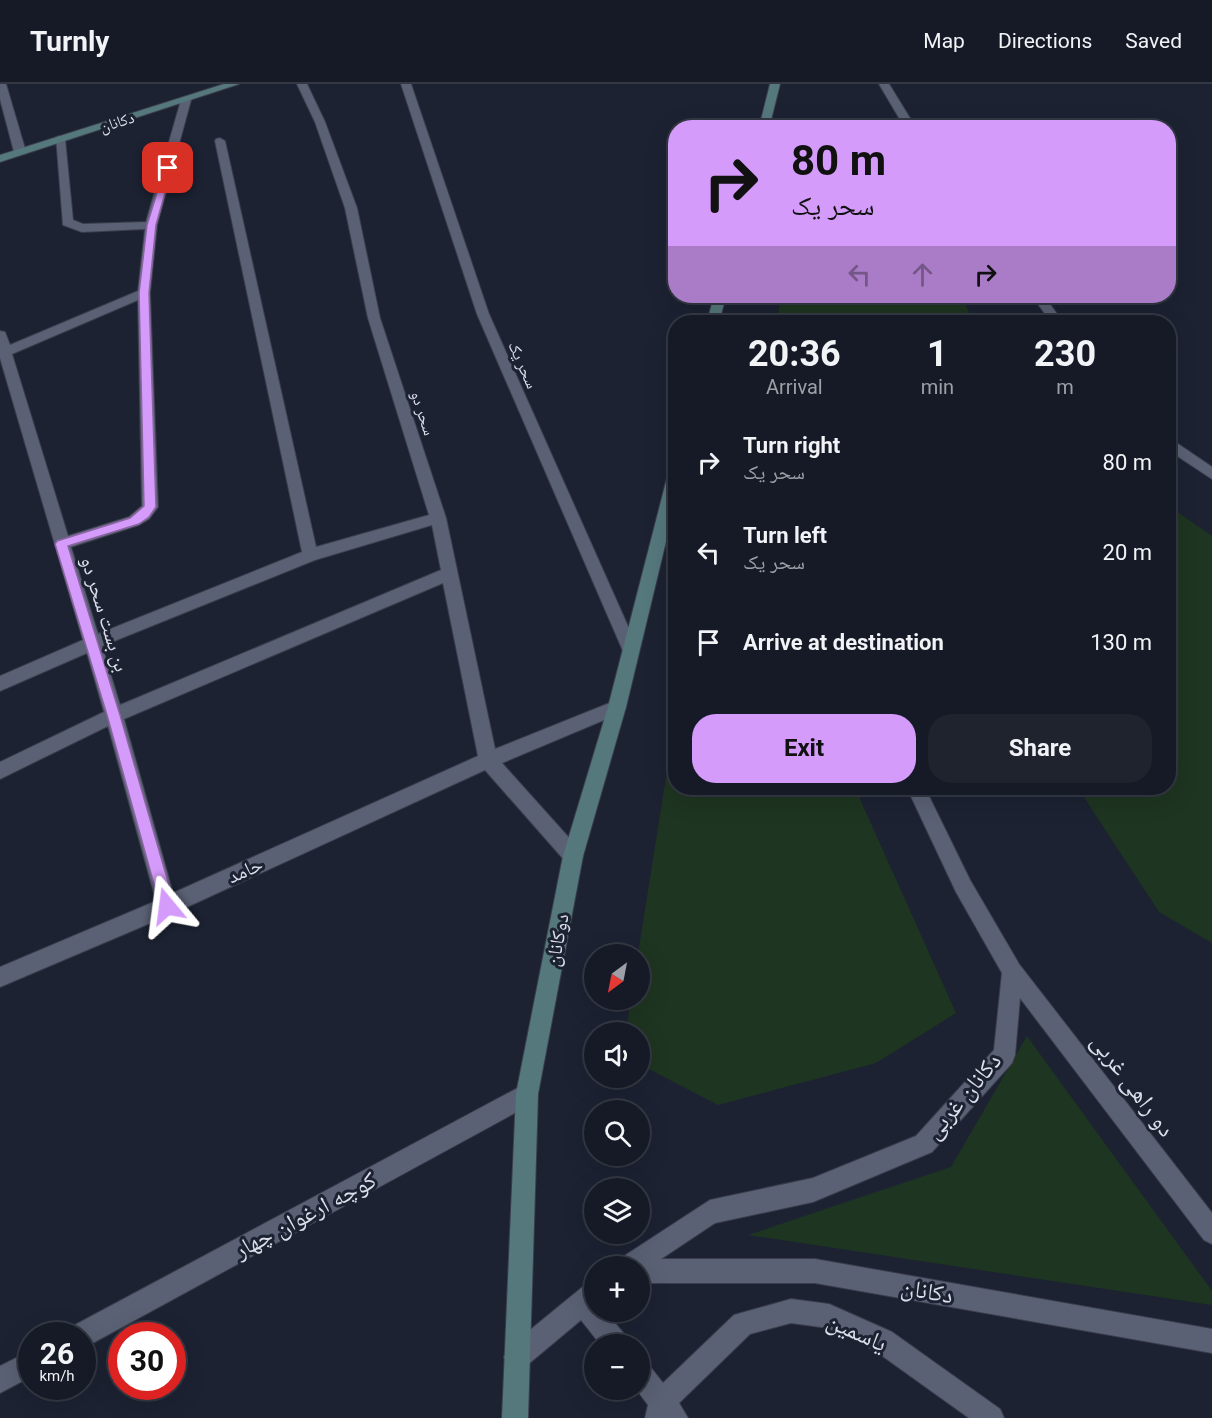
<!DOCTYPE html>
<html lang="en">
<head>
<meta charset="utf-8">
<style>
	body { margin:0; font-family:Roboto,"Noto Naskh Arabic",sans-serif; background:#1e232e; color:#f1f3f6; height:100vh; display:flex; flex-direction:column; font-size:22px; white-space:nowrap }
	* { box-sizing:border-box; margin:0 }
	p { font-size:20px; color:#9da1a7 }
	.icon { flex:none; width:33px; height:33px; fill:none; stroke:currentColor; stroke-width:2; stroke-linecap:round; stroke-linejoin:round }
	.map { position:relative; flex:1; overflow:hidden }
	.side { position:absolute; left:668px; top:231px; width:508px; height:480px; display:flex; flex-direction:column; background:#151a26; border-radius:24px; box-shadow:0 6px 24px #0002,0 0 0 2px #343843 }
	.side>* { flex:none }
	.banner { position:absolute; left:668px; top:36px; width:508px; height:183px; border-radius:24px; box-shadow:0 6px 24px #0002,0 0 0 2px #343843; background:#d59bfa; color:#111; overflow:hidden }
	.needle { width:39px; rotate:212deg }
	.controls { position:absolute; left:584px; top:860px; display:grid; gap:12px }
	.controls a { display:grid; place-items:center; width:66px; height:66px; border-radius:50%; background:#151a26; box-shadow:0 6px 24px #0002,0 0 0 2px #343843; font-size:30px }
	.speed { position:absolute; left:18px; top:1238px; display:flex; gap:12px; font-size:30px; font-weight:700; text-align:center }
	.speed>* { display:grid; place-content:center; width:78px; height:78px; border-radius:50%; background:#151a26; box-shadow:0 6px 24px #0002,0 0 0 2px #343843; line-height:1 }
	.speed small { font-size:15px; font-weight:400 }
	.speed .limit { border:9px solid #d22; background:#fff; color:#111 }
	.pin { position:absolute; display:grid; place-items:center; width:51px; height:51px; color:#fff; margin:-26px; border-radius:12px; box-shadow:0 3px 9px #0006 }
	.me { position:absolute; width:66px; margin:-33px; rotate:344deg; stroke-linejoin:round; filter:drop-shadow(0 0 4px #0008) }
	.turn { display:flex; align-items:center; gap:21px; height:126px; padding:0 24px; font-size:27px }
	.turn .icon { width:78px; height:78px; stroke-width:2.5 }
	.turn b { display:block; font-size:42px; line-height:51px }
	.lanes { display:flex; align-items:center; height:57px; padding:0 24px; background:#0003; justify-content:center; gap:30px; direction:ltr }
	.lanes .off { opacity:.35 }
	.eta { display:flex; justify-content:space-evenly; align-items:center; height:102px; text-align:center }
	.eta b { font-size:36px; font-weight:700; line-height:42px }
	.button { display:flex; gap:12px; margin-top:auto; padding:12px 24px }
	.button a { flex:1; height:69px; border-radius:24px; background:#d59bfa; color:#111; font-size:24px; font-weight:700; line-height:69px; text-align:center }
	.button a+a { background:#1e232e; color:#f1f3f6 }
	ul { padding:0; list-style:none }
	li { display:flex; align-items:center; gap:18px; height:90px; padding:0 24px }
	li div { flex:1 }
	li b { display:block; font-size:22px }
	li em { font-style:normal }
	header { display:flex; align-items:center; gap:36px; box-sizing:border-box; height:84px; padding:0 30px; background:#151a26; border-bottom:2px solid #343843 }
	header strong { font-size:28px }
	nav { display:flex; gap:33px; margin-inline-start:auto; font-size:21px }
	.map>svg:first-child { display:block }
</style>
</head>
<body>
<header>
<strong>Turnly</strong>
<nav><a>Map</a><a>Directions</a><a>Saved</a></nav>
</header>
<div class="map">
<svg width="1212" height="1334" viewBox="0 0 1212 1334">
	<rect width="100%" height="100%" fill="#1c2232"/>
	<path fill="#1e3521" d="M782,212h179l13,26h-198z
		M1169,422l43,30v407l-53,-31 -81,-124h90z
		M675,637v67h180l101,225 -80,50 -158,42 -79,-41v-32h-13l5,-33h8l-1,-45z
		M1027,952l185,255v14l-464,-70 203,-68z"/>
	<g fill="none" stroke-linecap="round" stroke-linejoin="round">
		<defs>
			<path id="lane" d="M879,0h10l27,44h-11z
				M1032,212h12l19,26h-12z
				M1168,353l44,30v12l-44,-29z"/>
			<path id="street" d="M0,0h6l20,68 -2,2h-8l-2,-2 -14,-53z
				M297,0h10l18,38 32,86 23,110 66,200 49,231 122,-49 6,2 3,5 -3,5 -121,51 78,87 3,6 -3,6 -7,3 -7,-3 -81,-92 -311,143 -174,74v-20l156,-66 -48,-175 -108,53v-17l104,-50 -17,-59 -87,38v-15l83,-36 -83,-282v-27l5,1 5,13 128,-54 7,-62 -63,3 -19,-7 -7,-88 4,-1 5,3 8,81 10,4 63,-2 35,-122 5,-3 5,3 -34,125 -7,68 8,214 -9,12 -10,6 -68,22 27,87 204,-82 -87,-411 1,-2 4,-1 5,3 91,406 113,-32 -61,-197 -23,-110 -30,-86zM138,216l4,206 -13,11 -61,19 -56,-182zM432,441l9,45 -321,135 -18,-59 213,-86zM443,499l35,173 -305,137 -49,-174z
				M401,0h10l78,230 150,337 -2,5 -6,2 -6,-2 -2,-5 -146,-337z
				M907,704h18l45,92 49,84 193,249v31l-8,-4 -184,-242 -5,57 -3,8 -80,89 -119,50 -98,21 -54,36h154l397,70v24l-397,-70h-176v-17h-22l4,-8 89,-58 103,-22 103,-42 78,-86 8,-77 -46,-81z
				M527,999l8,3 3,8 -3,8 -444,242 -9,3v-12h-12l3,-9z
				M594,1198v29h11l20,24 3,9h-28l-19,-24 -55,46 -9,4 -9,-4 -4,-9 4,-9 77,-63z
				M791,1215l38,5 63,28 108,77 4,9h-35l-95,-68 -46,-22 -37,-5 -41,11 -71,69 9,15h-43l3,-13 -12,-16h3v-29l9,4 15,19 71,-68z
				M32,1266v26l-32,17v-27z"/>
			<path id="secondary" d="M224,0h15l-239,78v-7z
				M770,0h10l-11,44h-10z
				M714,212h12l-7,26h-12z
				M675,385v35l-49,203 -43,149 -45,238 -10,324h-26l14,-324 47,-238 45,-149 60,-233z"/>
		</defs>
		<use href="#lane" stroke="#3a3e4c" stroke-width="2"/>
		<use href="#street" stroke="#3a3e4c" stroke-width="2"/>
		<use href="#secondary" stroke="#3a3e4c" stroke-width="2"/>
		<use href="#lane" fill="#5a6174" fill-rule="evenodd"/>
		<use href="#street" fill="#5a6174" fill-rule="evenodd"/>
		<use href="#secondary" fill="#55787c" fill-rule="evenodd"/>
	</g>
	<path fill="#d59bfa" stroke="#8a65a2" stroke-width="1.5" d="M165,83l7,1 -16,57 -7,68 7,214 -7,10 -10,7 -71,22 52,169 55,191 -3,5 -5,2 -5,-2 -2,-5 -53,-191 -52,-171 2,-3 73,-23 14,-12 -5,-213 8,-68z"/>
	<g text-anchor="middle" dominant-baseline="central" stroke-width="6" stroke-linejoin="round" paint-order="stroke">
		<g font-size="16" fill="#dadfea" stroke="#1c2232">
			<text transform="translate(117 38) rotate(-17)">دکانان</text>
			<text transform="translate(523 281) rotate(66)">سحر یک</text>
			<text transform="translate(423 329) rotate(72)">سحر دو</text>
		</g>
		<g font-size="20" fill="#dadfea" stroke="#1c2232">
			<text transform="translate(105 530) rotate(73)">بن بست سحر دو</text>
			<text transform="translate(245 786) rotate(-24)">حامد</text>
			<text transform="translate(557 856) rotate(-79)">دوکانان</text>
		</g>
		<g font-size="24" fill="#dadfea" stroke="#1c2232">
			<text transform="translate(1133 1001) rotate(53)">دو راهی غربی</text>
			<text transform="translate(963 1012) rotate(-50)">دکانان غربی</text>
			<text transform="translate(305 1131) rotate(-28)">کوچه ارغوان چهار</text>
			<text transform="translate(927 1207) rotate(10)">دکانان</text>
			<text transform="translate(857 1248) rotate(24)">یاسمین</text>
		</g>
	</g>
</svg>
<div class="controls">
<a><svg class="needle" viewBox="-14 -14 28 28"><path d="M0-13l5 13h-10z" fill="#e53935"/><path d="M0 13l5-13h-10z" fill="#9da1a7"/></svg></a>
<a><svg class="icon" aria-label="sound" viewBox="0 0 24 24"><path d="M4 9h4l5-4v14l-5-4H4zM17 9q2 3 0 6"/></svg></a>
<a><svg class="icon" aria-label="search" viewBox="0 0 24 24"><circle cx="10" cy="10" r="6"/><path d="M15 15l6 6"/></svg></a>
<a><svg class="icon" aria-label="layers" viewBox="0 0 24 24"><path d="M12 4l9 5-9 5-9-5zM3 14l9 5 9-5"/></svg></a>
<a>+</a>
<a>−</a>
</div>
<div class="speed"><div>26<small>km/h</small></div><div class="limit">30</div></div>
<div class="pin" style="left:168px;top:84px;background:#d93025"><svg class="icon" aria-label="arrive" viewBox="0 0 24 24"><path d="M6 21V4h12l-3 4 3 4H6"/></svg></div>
<svg class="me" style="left:167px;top:822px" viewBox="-20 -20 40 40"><path d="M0-17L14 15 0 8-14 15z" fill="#d59bfa" stroke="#fff" stroke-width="4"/></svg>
<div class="banner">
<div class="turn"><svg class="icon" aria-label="right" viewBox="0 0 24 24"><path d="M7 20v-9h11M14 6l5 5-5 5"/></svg><div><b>80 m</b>سحر یک</div></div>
<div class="lanes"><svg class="icon off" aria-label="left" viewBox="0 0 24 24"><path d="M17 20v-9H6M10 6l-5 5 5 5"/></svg><svg class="icon off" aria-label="ahead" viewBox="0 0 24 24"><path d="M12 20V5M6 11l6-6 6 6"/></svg><svg class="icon" aria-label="right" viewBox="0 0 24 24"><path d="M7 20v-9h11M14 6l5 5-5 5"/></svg></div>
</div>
<section class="side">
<div class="eta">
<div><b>20:36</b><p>Arrival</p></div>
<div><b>1</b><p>min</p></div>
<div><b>230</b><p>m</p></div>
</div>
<ul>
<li><svg class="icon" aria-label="right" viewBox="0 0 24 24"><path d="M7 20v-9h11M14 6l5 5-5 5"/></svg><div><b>Turn right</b><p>سحر یک</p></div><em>80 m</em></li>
<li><svg class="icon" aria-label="left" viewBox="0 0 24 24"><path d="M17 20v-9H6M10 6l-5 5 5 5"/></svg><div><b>Turn left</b><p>سحر یک</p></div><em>20 m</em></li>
<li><svg class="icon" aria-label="arrive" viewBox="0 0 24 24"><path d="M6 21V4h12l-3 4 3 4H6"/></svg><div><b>Arrive at destination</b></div><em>130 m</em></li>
</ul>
<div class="button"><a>Exit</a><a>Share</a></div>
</section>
</div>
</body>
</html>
